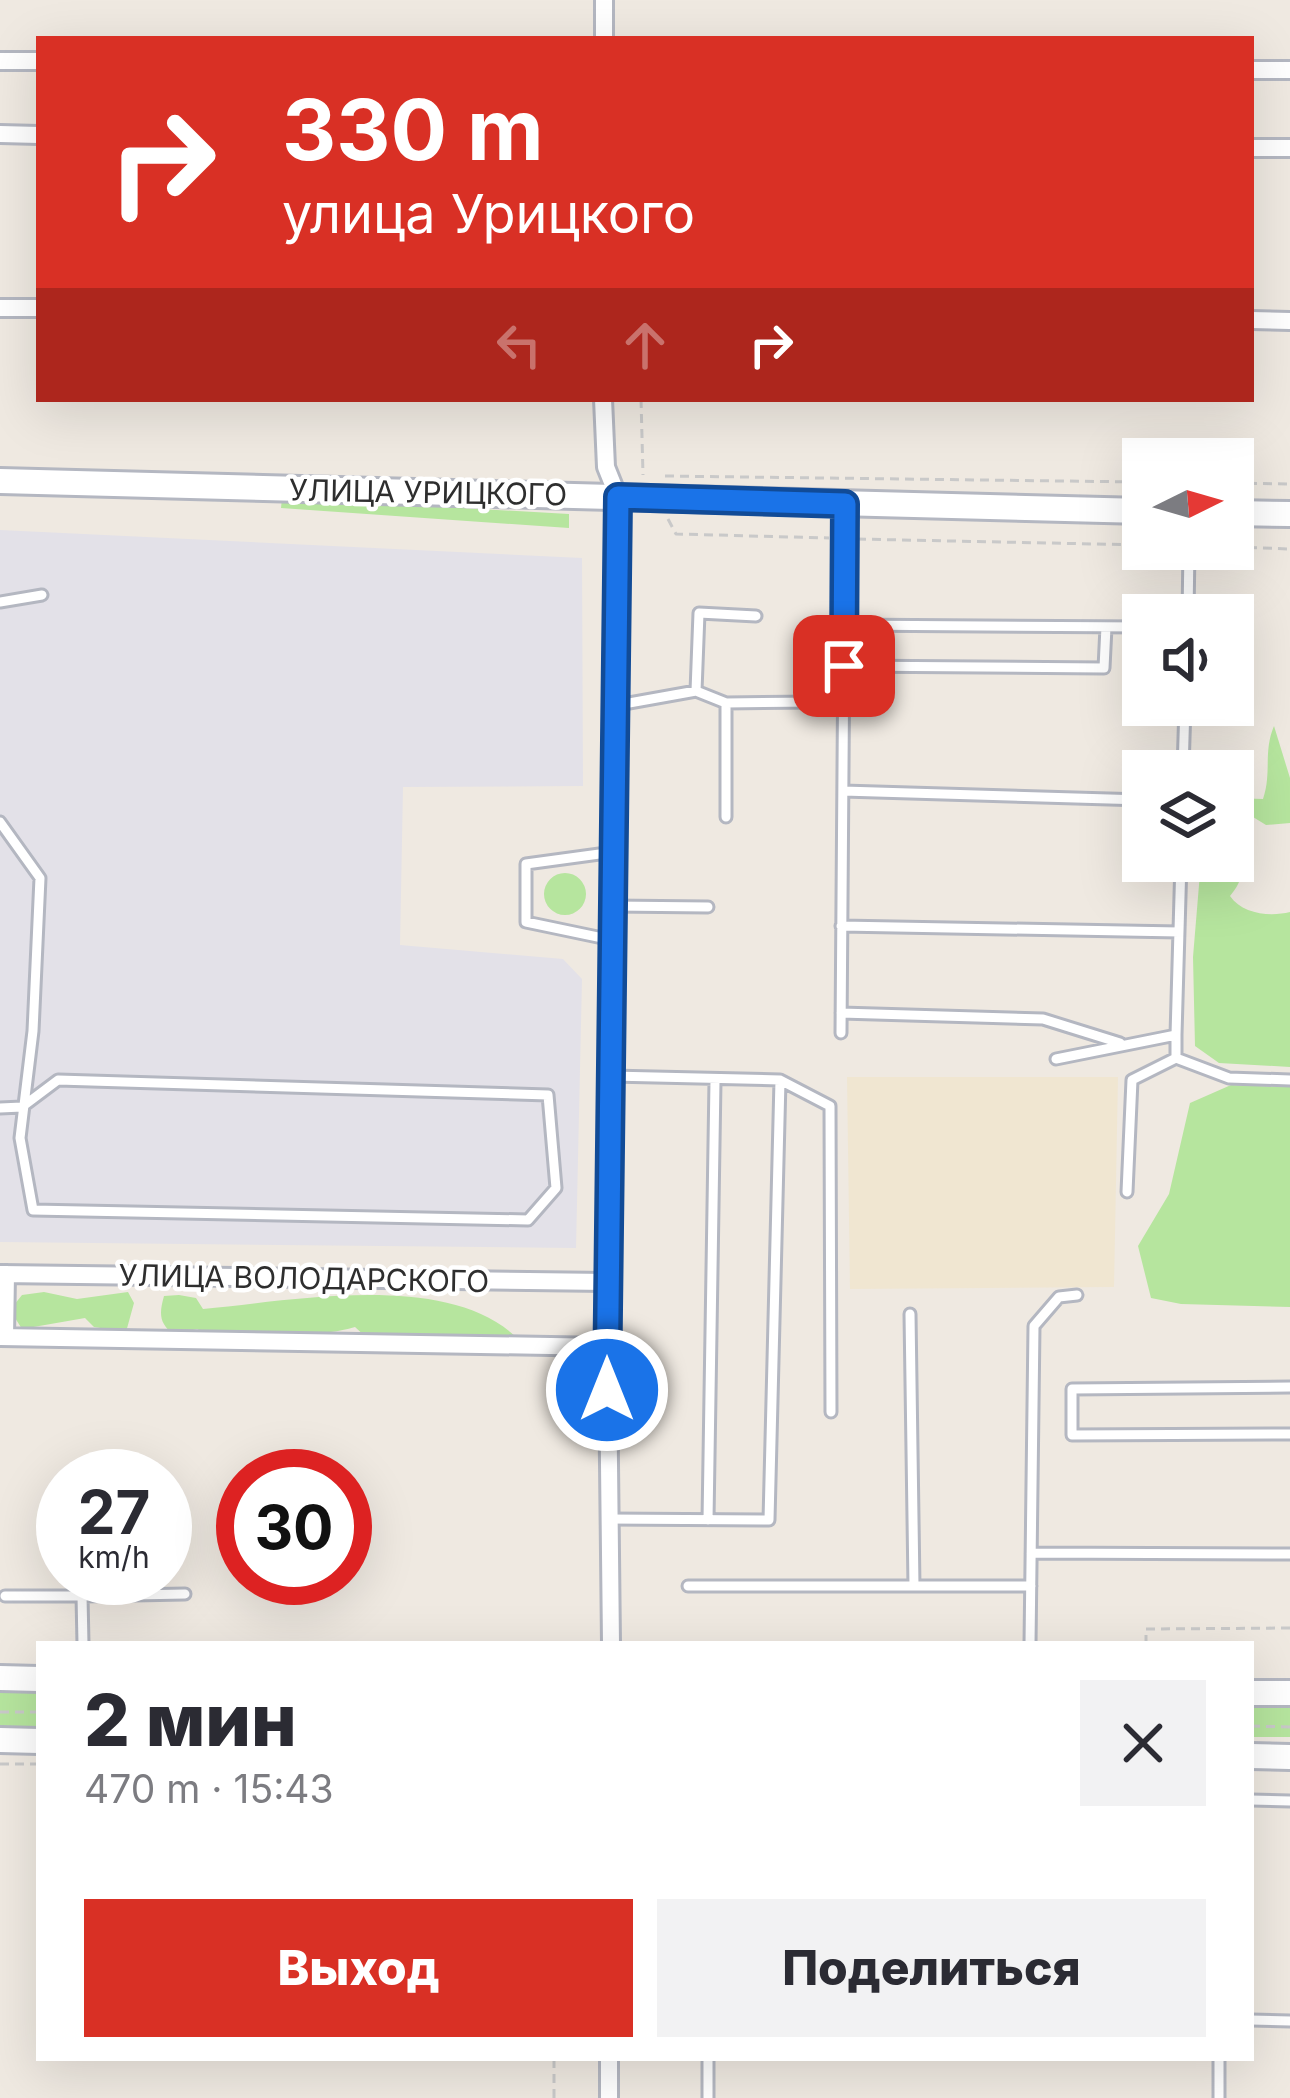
<!DOCTYPE html>
<html lang="ru">
<head>
<meta charset="utf-8">
<style>
	body { margin:0; font-family:Inter,sans-serif; background:#f2f2f3; color:#2b2b33; height:100vh; display:flex; flex-direction:column; font-size:45px; white-space:nowrap }
	* { box-sizing:border-box; margin:0 }
	p { font-size:39px; color:#7c7c81 }
	.icon { flex:none; width:66px; height:66px; fill:none; stroke:currentColor; stroke-width:2; stroke-linecap:round; stroke-linejoin:round }
	.map { position:relative; flex:1; overflow:hidden }
	.drawer { position:absolute; left:36px; top:1641px; width:1218px; height:420px; display:flex; flex-direction:column; background:#fff; border-radius:0px; box-shadow:0 12px 48px #0002 }
	.drawer>* { flex:none }
	.top-card { position:absolute; left:36px; top:36px; width:1218px; height:366px; border-radius:0px; box-shadow:0 12px 48px #0002; background:#d93025; color:#fff; overflow:hidden }
	.needle { width:78px; rotate:85deg }
	.controls { position:absolute; left:1122px; top:438px; display:grid; gap:24px }
	.controls a { display:grid; place-items:center; width:132px; height:132px; border-radius:0px; background:#fff; box-shadow:0 12px 48px #0002; font-size:60px }
	.speed { position:absolute; left:36px; top:1449px; display:flex; gap:24px; font-size:60px; font-weight:700; text-align:center }
	.speed>* { display:grid; place-content:center; width:156px; height:156px; border-radius:50%; background:#fff; box-shadow:0 12px 48px #0002; line-height:1 }
	.speed small { font-size:30px; font-weight:400 }
	.speed .limit { border:18px solid #d22; background:#fff; color:#111 }
	.pin { position:absolute; display:grid; place-items:center; width:102px; height:102px; color:#fff; margin:-51px; border-radius:24px; box-shadow:0 6px 18px #0006 }
	.me { position:absolute; width:132px; margin:-66px; rotate:0deg; stroke-linejoin:round; filter:drop-shadow(0 0 9px #0008) }
	.turn { display:flex; align-items:center; gap:42px; height:252px; padding:0 48px; font-size:54px }
	.turn .icon { width:156px; height:156px; stroke-width:2.5 }
	.turn b { display:block; font-size:84px; line-height:102px }
	.lanes { display:flex; align-items:center; height:114px; padding:0 48px; background:#0003; justify-content:center; gap:60px; direction:ltr }
	.lanes .off { opacity:.35 }
	.round { display:grid; place-items:center; flex:none; width:126px; height:126px; border-radius:0px; background:#f2f2f3 }
	.headline { display:flex; align-items:center; justify-content:space-between; height:204px; padding:0 48px }
	h1 { font-size:72px; font-weight:800; line-height:90px }
	.button { display:flex; gap:24px; margin-top:auto; padding:24px 48px }
	.button a { flex:1; height:138px; border-radius:0px; background:#d93025; color:#fff; font-size:48px; font-weight:800; line-height:138px; text-align:center }
	.button a+a { background:#f2f2f3; color:#2b2b33 }
	.map>svg:first-child { display:block }
</style>
</head>
<body>
<div class="map">
<svg width="1290" height="2098" viewBox="0 0 1290 2098">
	<rect width="100%" height="100%" fill="#efe9e1"/>
	<path fill="#e3e1e8" d="M0,530l582,28 1,228 -180,1 -3,158 163,14 19,20 -6,269 -576,-6z"/>
	<path fill="#f0e6d1" d="M847,1077h271l-4,210 -264,2z"/>
	<path fill="#b6e59e" d="M282,498l287,16v14l-288,-20z
		M1274,726l16,52v45l-24,2 -13,-8 -20,13v-32l30,1c9,-26 0,-47 11,-73z
		M1233,852c10,20 11,27 -3,44 12,18 40,21 60,16v155l-71,-4 -24,-17 -2,-89 8,-96h32z
		M544 894a21 21 0 1 1 42 0a21 21 0 1 1-42 0Z
		M1231,1085l59,2v220l-109,-3 -30,-6 -13,-52 31,-52 21,-91z
		M44,1292l33,7 51,-7 6,11 -8,29 -32,-5 -9,-9 -63,11 -12,-19 12,-15z
		M179,1295l17,3 7,11c88,-8 246,-39 315,30l-151,-1 -12,-11c-40,12 -70,3 -109,5 -19,1 -32,6 -49,-3l-23,6c-15,-12 -15,-21 -10,-39z
		M0,1687h39v41l-39,-1z
		M1251,1703l39,1v33h-39z"/>
	<g fill="none" stroke-linecap="round" stroke-linejoin="round">
		<defs>
			<path id="lane" d="M0,602l42,-7
				M1188,615l1,-66
				M844,625l299,2
				M844,666l260,2 2,-41
				M696,691l3,-78 57,3
				M726,703l89,-1
				M618,705l78,-14 30,12v114
				M1183,771l2,-66
				M843,791l300,9
				M0,822l40,56 -7,153 -13,107 13,72 495,10 28,-32 -8,-93 -490,-15 -36,27 -22,1
				M613,906l95,1
				M841,926l338,6
				M612,940l-86,-18v-58l88,-12
				M841,1013l202,6 77,24
				M841,1033l4,-529
				M1176,1058l53,20 61,2
				M1056,1059l120,-24 5,-174
				M611,1076l169,4 50,26 1,306
				M1127,1192l5,-112 44,-22v-23
				M910,1314l4,272
				M1290,1387l-218,2v46l218,-1
				M607,1519l162,1 11,-440
				M708,1520l7,-439
				M1031,1553l259,1
				M688,1586h343
				M5,1596h77l1,48
				M82,1596l103,-2
				M1030,1644l4,-318 25,-29 18,-2
				M1251,1800l39,1
				M1251,2020l39,1
				M708,2098v-40
				M1219,2098v-40"/>
			<path id="street" d="M604,39v-39
				M0,61h39
				M1251,70h39
				M0,134l39,1
				M1251,148h39
				M0,308h39
				M1251,320l39,1
				M603,399l3,68 12,30 -11,785 4,362
				M0,1274l607,8
				M0,1337l607,10
				M5,1337l1,-63
				M609,2098v-40"/>
			<path id="secondary" d="M0,481l1143,30
				M1233,513l57,1
				M0,1678l39,1
				M1251,1693h39
				M0,1740l39,1
				M1251,1756l39,1"/>
		</defs>
		<use href="#lane" stroke="#b4b7c1" stroke-width="15"/>
		<use href="#street" stroke="#b4b7c1" stroke-width="22"/>
		<use href="#secondary" stroke="#b4b7c1" stroke-width="30"/>
		<path stroke="#c9c9c9" stroke-width="3" stroke-dasharray="9 6" stroke-linecap="butt" d="M641,399l2,76
			M665,476l478,6
			M1233,483l57,1
			M668,519l8,15 153,4
			M857,539l286,6
			M1233,547l57,2
			M1146,1644v-15l144,-1
			M0,1712h39
			M1251,1726l39,1
			M0,1764h39
			M554,2098v-40"/>
		<use href="#lane" stroke="#fff" stroke-width="9"/>
		<use href="#street" stroke="#fff" stroke-width="16"/>
		<use href="#secondary" stroke="#fff" stroke-width="24"/>
	</g>
	<g fill="none" stroke-linecap="round" stroke-linejoin="round">
		<defs>
			<path id="route" d="M607,1390l11,-893 227,7 -1,162"/>
		</defs>
		<use href="#route" stroke="#114b97" stroke-width="30"/>
		<use href="#route" stroke="#1a73e8" stroke-width="21"/>
	</g>
	<g text-anchor="middle" dominant-baseline="central" stroke-width="9" stroke-linejoin="round" paint-order="stroke">
		<g font-size="30" fill="#2e2e2e" stroke="#fff">
			<text transform="translate(428 492) rotate(1)">УЛИЦА УРИЦКОГО</text>
			<text transform="translate(304 1278) rotate(1)">УЛИЦА ВОЛОДАРСКОГО</text>
		</g>
	</g>
</svg>
<div class="controls">
<a><svg class="needle" viewBox="-14 -14 28 28"><path d="M0-13l5 13h-10z" fill="#e53935"/><path d="M0 13l5-13h-10z" fill="#7c7c81"/></svg></a>
<a><svg class="icon" aria-label="sound" viewBox="0 0 24 24"><path d="M4 9h4l5-4v14l-5-4H4zM17 9q2 3 0 6"/></svg></a>
<a><svg class="icon" aria-label="layers" viewBox="0 0 24 24"><path d="M12 4l9 5-9 5-9-5zM3 14l9 5 9-5"/></svg></a>
</div>
<div class="speed"><div>27<small>km/h</small></div><div class="limit">30</div></div>
<div class="pin" style="left:844px;top:666px;background:#d93025"><svg class="icon" aria-label="arrive" viewBox="0 0 24 24"><path d="M6 21V4h12l-3 4 3 4H6"/></svg></div>
<svg class="me" style="left:607px;top:1390px" viewBox="-20 -20 40 40"><circle r="17" fill="#1a73e8" stroke="#fff" stroke-width="3"/><path d="M0-11L8 9 0 5-8 9z" fill="#fff"/></svg>
<div class="top-card">
<div class="turn"><svg class="icon" aria-label="right" viewBox="0 0 24 24"><path d="M7 20v-9h11M14 6l5 5-5 5"/></svg><div><b>330 m</b>улица Урицкого</div></div>
<div class="lanes"><svg class="icon off" aria-label="left" viewBox="0 0 24 24"><path d="M17 20v-9H6M10 6l-5 5 5 5"/></svg><svg class="icon off" aria-label="ahead" viewBox="0 0 24 24"><path d="M12 20V5M6 11l6-6 6 6"/></svg><svg class="icon" aria-label="right" viewBox="0 0 24 24"><path d="M7 20v-9h11M14 6l5 5-5 5"/></svg></div>
</div>
<section class="drawer">
<div class="headline"><div><h1>2 мин</h1><p>470 m · 15:43</p></div><a class="round"><svg class="icon" aria-label="close" viewBox="0 0 24 24"><path d="M6 6l12 12M18 6L6 18"/></svg></a></div>
<div class="button"><a>Выход</a><a>Поделиться</a></div>
</section>
</div>
</body>
</html>
